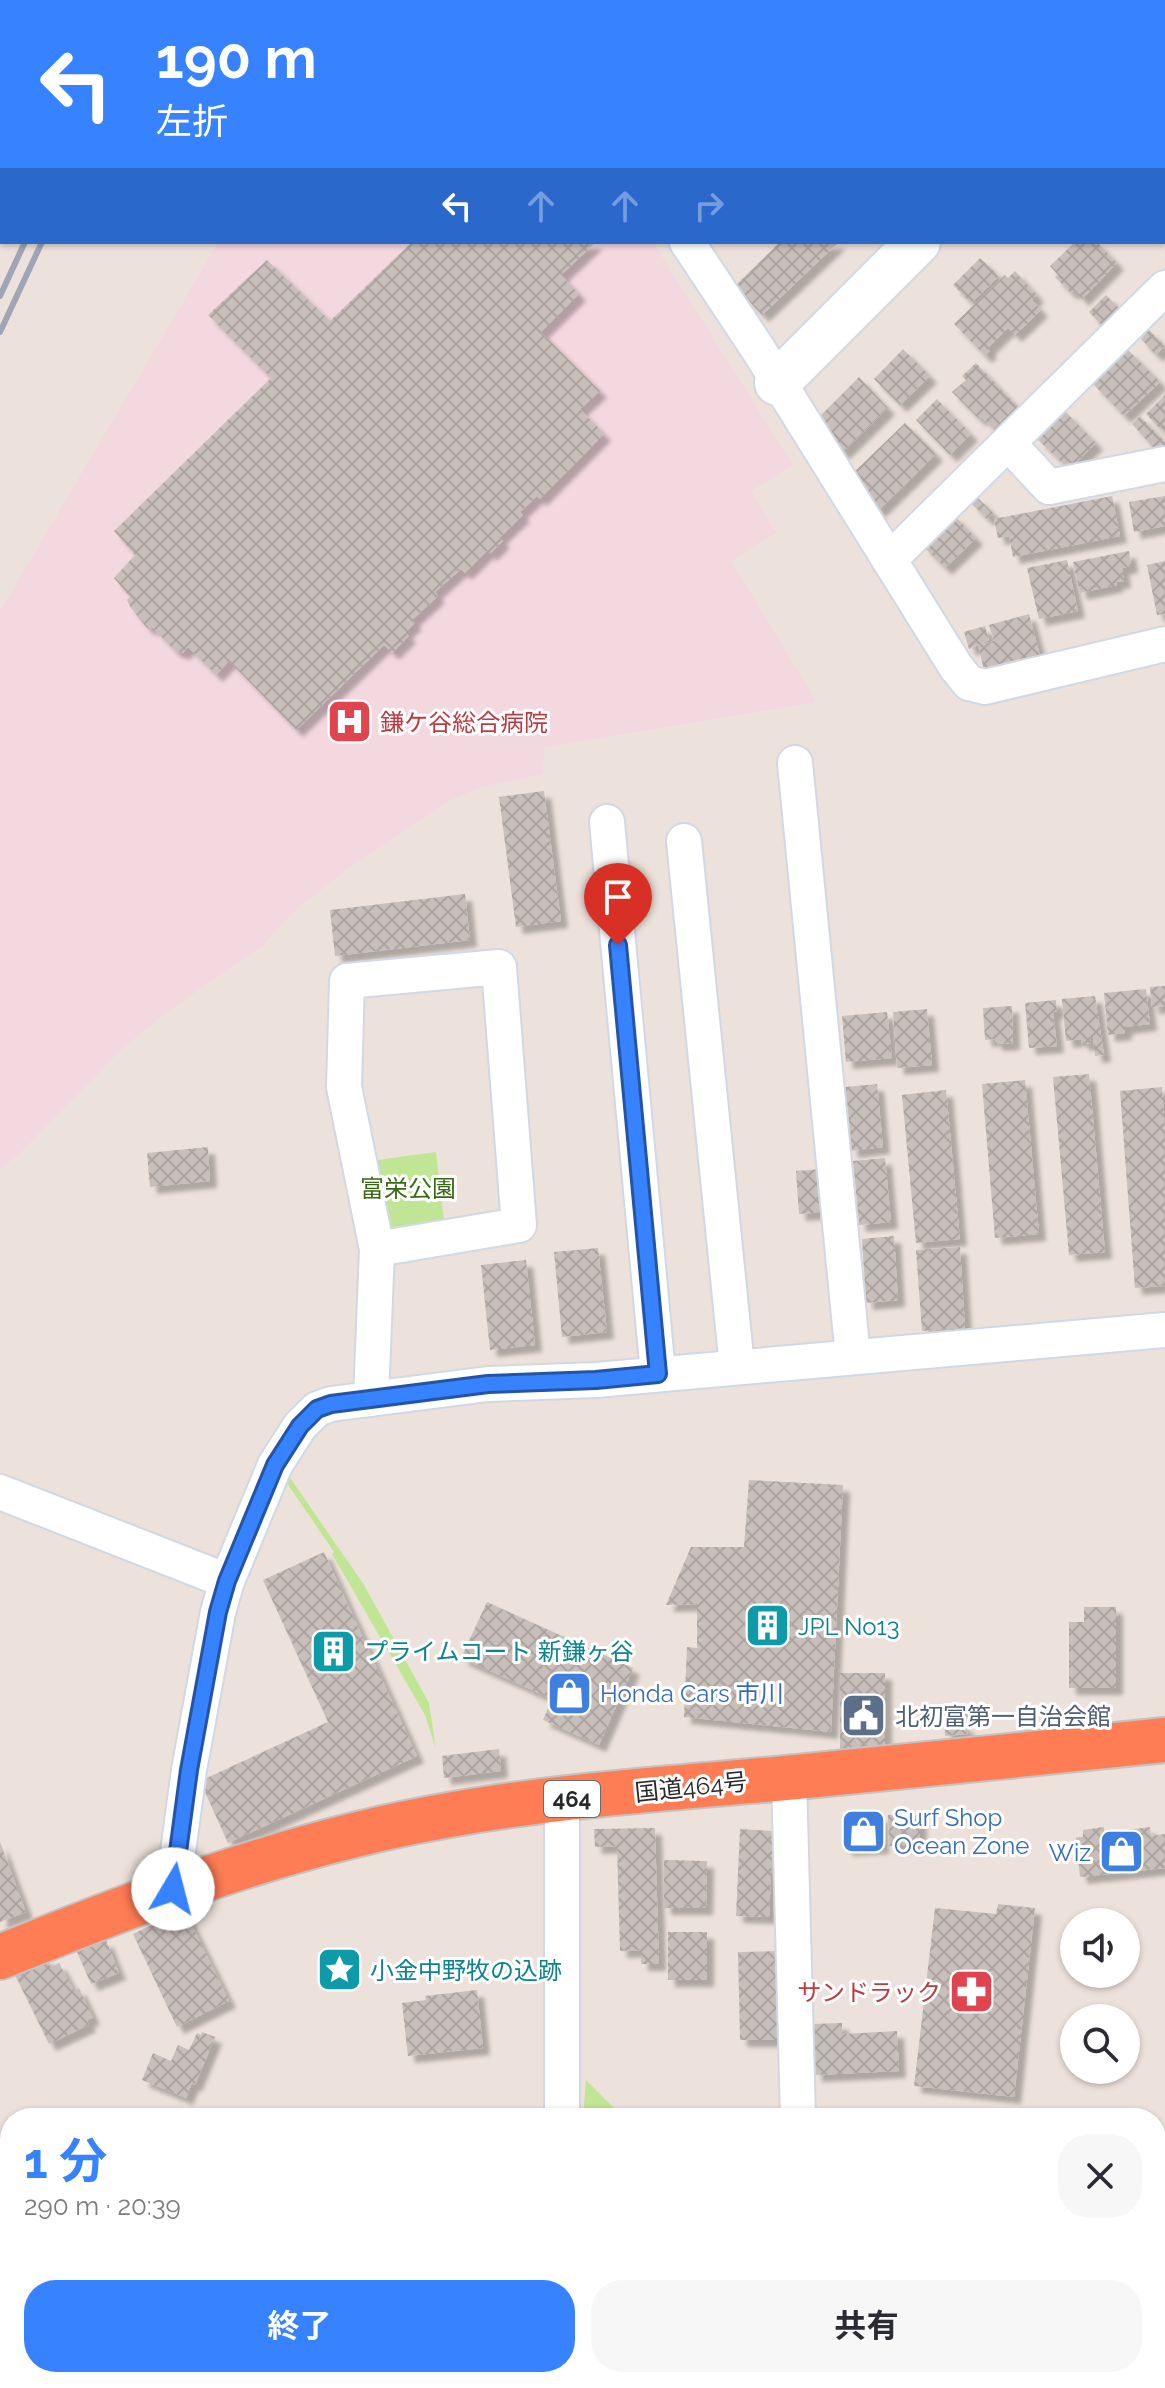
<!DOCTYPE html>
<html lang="ja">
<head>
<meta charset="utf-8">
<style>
	body { margin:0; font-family:Raleway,"Noto Sans JP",sans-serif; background:#f7f7f7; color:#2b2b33; height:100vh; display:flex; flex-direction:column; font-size:30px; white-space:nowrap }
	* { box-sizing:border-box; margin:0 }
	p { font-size:26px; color:#7c7c81 }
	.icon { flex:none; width:44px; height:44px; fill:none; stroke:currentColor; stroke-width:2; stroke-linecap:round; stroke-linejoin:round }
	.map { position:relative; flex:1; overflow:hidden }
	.details { position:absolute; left:0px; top:2108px; width:1166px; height:280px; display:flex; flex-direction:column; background:#fff; border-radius:32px 32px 0 0; box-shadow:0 2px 6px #0004 }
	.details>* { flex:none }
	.guide { position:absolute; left:0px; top:0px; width:1166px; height:244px; box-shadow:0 2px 6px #0004; background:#3682ff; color:#fff; overflow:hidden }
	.buttons { position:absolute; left:1060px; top:1908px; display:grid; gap:16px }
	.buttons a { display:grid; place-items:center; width:80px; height:80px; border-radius:50%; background:#fff; box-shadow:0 2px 6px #0004; font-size:40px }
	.pin { position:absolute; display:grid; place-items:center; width:68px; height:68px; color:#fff; margin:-82px -34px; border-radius:50% 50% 50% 0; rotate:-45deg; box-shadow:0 0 8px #0007 }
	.pin .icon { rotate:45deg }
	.me { position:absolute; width:88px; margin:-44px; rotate:8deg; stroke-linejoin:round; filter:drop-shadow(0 0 6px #0008) }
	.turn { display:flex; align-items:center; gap:28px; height:168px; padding:0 24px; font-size:36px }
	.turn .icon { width:104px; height:104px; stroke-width:2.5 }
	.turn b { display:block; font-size:56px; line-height:68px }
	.lanes { display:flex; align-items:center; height:76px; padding:0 24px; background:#0003; justify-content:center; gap:40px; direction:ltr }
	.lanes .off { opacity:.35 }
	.round { display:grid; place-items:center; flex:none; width:84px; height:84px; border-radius:32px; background:#f7f7f7 }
	.overview { display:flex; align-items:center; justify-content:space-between; height:136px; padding:0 24px }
	h1 { font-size:48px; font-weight:700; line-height:60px; color:#3682ff }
	.primary-button { display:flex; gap:16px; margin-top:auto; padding:16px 24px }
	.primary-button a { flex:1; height:92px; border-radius:32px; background:#3682ff; color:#fff; font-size:32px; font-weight:700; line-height:92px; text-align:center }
	.primary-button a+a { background:#f7f7f7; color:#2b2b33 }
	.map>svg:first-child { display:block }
</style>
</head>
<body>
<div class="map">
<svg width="1165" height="2388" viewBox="0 0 1165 2388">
	<defs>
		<pattern id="building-cross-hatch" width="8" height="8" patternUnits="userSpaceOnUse" patternTransform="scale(2)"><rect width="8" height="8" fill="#c8bfbb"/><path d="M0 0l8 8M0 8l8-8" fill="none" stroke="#aca4a1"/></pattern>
		<filter id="shadow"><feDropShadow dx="7" dy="7" stdDeviation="2" flood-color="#0004"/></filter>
	</defs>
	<rect width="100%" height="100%" fill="#ede2db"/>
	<path fill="#f4d8df" d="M222,242h431l140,223 -42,26 25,42 -45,28 86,141 -273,45 -1,27 -61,13 -33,14 -100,67 -55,43 -32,35 -95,66 -44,36 -105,107 -18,14v-558l216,-365z"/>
	<path fill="#c0e695" d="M436,1152l8,69 -52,6 -10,-7 -12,-59z
		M282,1466l82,119 65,118 7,46 -11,-34 -93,-161 2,-2 -54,-79z
		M586,2080l37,37 2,1h-42z
		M651,2378h347l12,10h155h-500z"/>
	<path fill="url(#building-cross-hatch)" filter="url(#shadow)" d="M412,242h184l-35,33 18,19 -38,38 59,59 -20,18 24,25 -64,65 -3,-3 -17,16 3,3 -24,23 4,3 -13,13 -3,-3 -22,22 -4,-4 -26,23 3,4 -26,24 3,3 -10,9 4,4 -17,17 -8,-8 -88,85 -67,-69 -13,14 -28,-28 -5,6 -9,-3 -22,-23 -5,1 -16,-20 -4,-8 3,-3 -16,-19 21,-23 -21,-24 157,-153 -63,-63 59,-55 63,61z
		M780,242h59l-77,73 -27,-29z
		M1075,242h22l20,21 -35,36 -8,-9 -3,3 -16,-16 3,-2 -8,-9z
		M980,258l19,18 -28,27 -18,-18z
		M1015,271l22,24 -5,5 9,10 -26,25 -7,-7 -20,20 2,3 -5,5 -31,-32 51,-49 3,3z
		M1106,295l17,17 -18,17 -16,-17z
		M1149,330l16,16 -9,9 -15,-16z
		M903,349l27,27 -30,29 -26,-26z
		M1128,350l32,32 -36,34 -31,-32z
		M976,363l42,44 -23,23 -14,-13 -2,2 -27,-27 14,-12 -4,-4z
		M859,377l29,31 -46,45 -24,-35z
		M1165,395v39l-19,-20z
		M937,399l34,35 -21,21 -34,-35z
		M1066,412l30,31 -27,26 -31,-29z
		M1140,416l25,26v7l-5,6 -28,-31z
		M905,423l31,31 -58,57 -26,-37z
		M1112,496l8,40 -107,21 -4,-21 -11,2 -4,-19z
		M1165,496v30l-31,6 -5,-30z
		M977,497l16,16 -6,6 -16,-16z
		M954,515l22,23 -31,30 -23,-23z
		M1129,551l2,15 -9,2 2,13 -8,1 1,3 -37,8 -7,-31z
		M1067,560l11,51 -39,8 -12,-51z
		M1165,561v53l-8,1 -10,-50z
		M1029,614l12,45 -56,15 -7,-29 16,-4 -5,-16z
		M985,626l4,14 -20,9 -5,-17z
		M544,791l17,130 -45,6 -17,-130z
		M465,894l5,46 -135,16 -5,-46z
		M1165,986v20l-13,1 -2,-20z
		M1146,989l4,35 -25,3v6l-17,2 -4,-42z
		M1095,996l9,59 -9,1 -2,-18h-3l1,5 -9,1 -1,-5 -15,2 -4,-42z
		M1056,1000l1,12h-4l4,34 -28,2 -4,-45z
		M1012,1006l1,37 -18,1v-5l-10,1 -2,-32z
		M927,1009l5,56 -35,3 -4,-56z
		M887,1012l5,46 -46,4 -4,-46z
		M1089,1074l16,178 -36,3 -16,-178z
		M1025,1080l14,154 -44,4 -13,-154z
		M877,1084l6,63 -32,4 -6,-64z
		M1162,1087l3,45v154l-30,2 -15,-197z
		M946,1090l14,149 -44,4 -14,-148z
		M208,1147l2,34 -60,6 -3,-34z
		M885,1158l6,64 -32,3 -6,-64z
		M833,1168l4,43 -38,3 -3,-43z
		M894,1236l4,64 -32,3 -4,-64z
		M960,1247l5,81 -43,3 -6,-81z
		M598,1248l9,84 -45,5 -8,-85z
		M526,1260l9,85 -45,5 -9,-85z
		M749,1480l94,5 -12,247 -147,-15 3,-70 10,1v-44l-31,1 25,-58h53z
		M324,1552l93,204 -189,87 -28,-62 128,-59 -65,-142z
		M487,1602l146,66 -34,77 -56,-25 9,-21 -91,-41z
		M1084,1607h32v81h-47v-66h15z
		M840,1673h45v78h-45z
		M961,1704l1,22h5l1,8 -23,2 -2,-30z
		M499,1749l2,22 -57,7 -2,-22z
		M881,1815l1,32 -37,2 -1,-30z
		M888,1815h32v30l-31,1z
		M1104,1827v6l46,-6 1,9 14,-2v34l-85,9 -4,-40h7v-7z
		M655,1828l4,136h-18v-14l-21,1 -3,-105 -22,1 -1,-18z
		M740,1829l33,2 -4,86 -33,-1z
		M0,1842l26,70 -26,10z
		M664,1860l43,1 -1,47h-42z
		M998,1904l37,4 -21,189 -100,-11 21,-178 61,6z
		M184,1909l45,92 -52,26 -44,-93z
		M668,1932h39v48h-39z
		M106,1940l13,33 -28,11 -14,-32z
		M782,1951l1,89h-43l-2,-88z
		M46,1957l5,10 8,-4 15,28 5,-3 14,30 -6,2 2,5 -40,19 -35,-71z
		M477,1990l6,58 -75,8 -6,-53 24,-3 -1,-4z
		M842,2023v11l55,-3 2,40 -84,4 -3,-51z
		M202,2032l13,5 -20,48 -3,-2 -6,15 -44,-18 11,-27 18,8 7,-16 11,5 8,-17 4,2z
		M10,2212v70l-10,-25v-42z"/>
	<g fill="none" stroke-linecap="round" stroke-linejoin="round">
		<defs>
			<path id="street" d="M538,0l2,2
				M763,0l2,2
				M687,242l71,107 198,318 13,16 16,4 180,-43
				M1008,443l41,44 116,-23
				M889,560l276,-272
				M795,763l58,594
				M607,822l51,552
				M684,841l53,526
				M371,1399l6,-150 -33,-162 3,-106 152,-14 20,258 -142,24
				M0,1492l227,89
				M789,1777l9,341
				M173,1889l16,-119 29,-158 9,-31 48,-116 25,-39 17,-17 14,-5 157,-20 108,-4 569,-50
				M562,2118v-318
				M1156,2149h9
				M352,2378l9,10
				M507,2378l17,10
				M131,2388l28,-10
				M475,2388l7,-10"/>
			<path id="secondary" d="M1159,2l2,-2
				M777,383l141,-141"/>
			<path id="highway" d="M0,1957c146,-59 293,-115 449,-142 111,-20 225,-27 337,-37 126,-12 253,-25 379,-38"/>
		</defs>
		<use href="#street" stroke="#d0d8e4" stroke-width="38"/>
		<use href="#secondary" stroke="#d0d8e4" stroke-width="48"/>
		<use href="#highway" stroke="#c3c3c3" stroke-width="48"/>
		<use href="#street" stroke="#fff" stroke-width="34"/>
		<use href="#secondary" stroke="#fff" stroke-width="44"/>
		<use href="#highway" stroke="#ff7d54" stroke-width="44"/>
		<path stroke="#9ea6b5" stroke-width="6" d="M51,2l1,-2
			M71,2l1,-2
			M136,2l1,-2
			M154,2l1,-2
			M0,116l2,-5
			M0,161l2,-5
			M0,296l25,-54
			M0,332l42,-90"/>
	</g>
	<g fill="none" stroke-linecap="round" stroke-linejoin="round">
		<defs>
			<path id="route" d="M173,1889l16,-119 29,-158 9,-31 48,-116 25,-39 17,-17 14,-5 157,-20 108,-4 62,-6 -40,-429"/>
		</defs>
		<use href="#route" stroke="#2354a6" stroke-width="20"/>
		<use href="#route" stroke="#3682ff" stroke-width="14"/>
	</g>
	<defs>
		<symbol id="hospital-square" viewBox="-11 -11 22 22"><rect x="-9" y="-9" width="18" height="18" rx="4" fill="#e0444e" stroke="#fff"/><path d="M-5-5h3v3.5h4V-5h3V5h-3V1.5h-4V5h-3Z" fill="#fff"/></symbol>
		<symbol id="building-square" viewBox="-11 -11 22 22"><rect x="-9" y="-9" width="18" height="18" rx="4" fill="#0f9aa8" stroke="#fff"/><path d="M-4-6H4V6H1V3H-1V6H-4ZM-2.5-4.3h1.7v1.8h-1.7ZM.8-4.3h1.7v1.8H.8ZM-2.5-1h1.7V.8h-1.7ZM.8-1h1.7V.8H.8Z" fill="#fff"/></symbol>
		<symbol id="shop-square" viewBox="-11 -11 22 22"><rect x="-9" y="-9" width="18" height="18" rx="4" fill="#3f7fe0" stroke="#fff"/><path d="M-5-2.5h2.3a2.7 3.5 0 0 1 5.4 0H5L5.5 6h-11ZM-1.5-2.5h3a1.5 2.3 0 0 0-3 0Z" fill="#fff"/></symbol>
		<symbol id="civic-square" viewBox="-11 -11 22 22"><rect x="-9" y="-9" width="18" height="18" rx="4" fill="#5c6f8a" stroke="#fff"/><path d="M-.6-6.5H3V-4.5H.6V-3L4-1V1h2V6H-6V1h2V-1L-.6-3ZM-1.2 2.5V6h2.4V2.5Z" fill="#fff"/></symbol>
		<symbol id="sight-square" viewBox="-11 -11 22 22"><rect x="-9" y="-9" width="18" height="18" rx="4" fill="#0f9aa8" stroke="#fff"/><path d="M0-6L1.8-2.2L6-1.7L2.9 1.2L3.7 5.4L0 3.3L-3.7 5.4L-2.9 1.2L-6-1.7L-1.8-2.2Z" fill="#fff"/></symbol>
		<symbol id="pharmacy-square" viewBox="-11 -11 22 22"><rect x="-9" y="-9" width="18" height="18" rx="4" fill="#e0444e" stroke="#fff"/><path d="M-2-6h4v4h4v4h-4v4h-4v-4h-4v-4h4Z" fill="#fff"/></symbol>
	</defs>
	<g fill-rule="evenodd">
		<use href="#hospital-square" x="324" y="696" width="51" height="51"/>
		<use href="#building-square" x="742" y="1600" width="51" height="51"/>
		<use href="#building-square" x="308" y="1626" width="51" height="51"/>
		<use href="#shop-square" x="544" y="1668" width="51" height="51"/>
		<use href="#civic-square" x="838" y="1690" width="51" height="51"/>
		<use href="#shop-square" x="838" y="1806" width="51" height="51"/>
		<use href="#shop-square" x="1096" y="1826" width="51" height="51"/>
		<use href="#sight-square" x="314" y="1944" width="51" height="51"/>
		<use href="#pharmacy-square" x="946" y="1966" width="51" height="51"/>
	</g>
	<g text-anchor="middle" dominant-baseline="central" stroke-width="6" stroke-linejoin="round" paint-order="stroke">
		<rect fill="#fff" stroke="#6a6a6a" stroke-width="2" x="544" y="1781" width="56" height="36" rx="6"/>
		<g font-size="22" font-weight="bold" fill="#2a2a2a">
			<text x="572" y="1799">464</text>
		</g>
		<g font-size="24" fill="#be3a42" stroke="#fff" text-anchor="start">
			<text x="380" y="722">鎌ケ谷総合病院</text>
			<text x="941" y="1992" text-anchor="end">サンドラック</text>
		</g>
		<g font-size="24" fill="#386a16" stroke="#fff">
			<text x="408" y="1188">富栄公園</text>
		</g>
		<g font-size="24" fill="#0d838f" stroke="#fff" text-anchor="start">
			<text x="798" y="1626">JPL No13</text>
			<text x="364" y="1651">プライムコート 新鎌ヶ谷</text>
			<text x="370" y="1970">小金中野牧の込跡</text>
		</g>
		<g font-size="24" fill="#366cbe" stroke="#fff" text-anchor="start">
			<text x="600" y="1693">Honda Cars 市川</text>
			<text x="894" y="1817">Surf Shop<tspan x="894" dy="28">Ocean Zone</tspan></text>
			<text x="1091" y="1852" text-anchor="end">Wiz</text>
		</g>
		<g font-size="24" fill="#4e5e75" stroke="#fff" text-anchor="start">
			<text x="895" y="1716">北初富第一自治会館</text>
		</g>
		<g font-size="24" fill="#2a2a2a" stroke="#fff">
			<text transform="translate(691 1787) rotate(-6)">国道464号</text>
		</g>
	</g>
</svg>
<div class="buttons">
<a><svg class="icon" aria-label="sound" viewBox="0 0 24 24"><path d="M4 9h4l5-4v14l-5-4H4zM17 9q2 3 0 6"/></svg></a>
<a><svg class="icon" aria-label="search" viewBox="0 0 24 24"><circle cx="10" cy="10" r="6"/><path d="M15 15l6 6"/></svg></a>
</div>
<div class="pin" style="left:618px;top:945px;background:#d93025"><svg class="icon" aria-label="arrive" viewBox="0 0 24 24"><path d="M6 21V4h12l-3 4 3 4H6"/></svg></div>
<svg class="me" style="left:173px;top:1889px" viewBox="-20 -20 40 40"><circle r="19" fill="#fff"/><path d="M0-13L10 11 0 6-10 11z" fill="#3682ff"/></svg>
<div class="guide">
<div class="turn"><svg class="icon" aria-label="left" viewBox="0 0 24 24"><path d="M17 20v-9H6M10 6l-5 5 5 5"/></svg><div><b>190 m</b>左折</div></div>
<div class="lanes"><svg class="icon" aria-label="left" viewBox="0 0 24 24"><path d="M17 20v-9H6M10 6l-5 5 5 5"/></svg><svg class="icon off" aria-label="ahead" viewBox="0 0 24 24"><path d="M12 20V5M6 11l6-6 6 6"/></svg><svg class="icon off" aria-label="ahead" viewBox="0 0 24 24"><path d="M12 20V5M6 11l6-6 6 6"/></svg><svg class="icon off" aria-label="right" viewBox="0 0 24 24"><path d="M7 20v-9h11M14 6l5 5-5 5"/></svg></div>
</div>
<section class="details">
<div class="overview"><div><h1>1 分</h1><p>290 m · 20:39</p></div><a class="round"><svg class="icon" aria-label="close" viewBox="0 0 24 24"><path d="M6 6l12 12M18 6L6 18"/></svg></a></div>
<div class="primary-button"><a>終了</a><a>共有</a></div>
</section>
</div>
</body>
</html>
